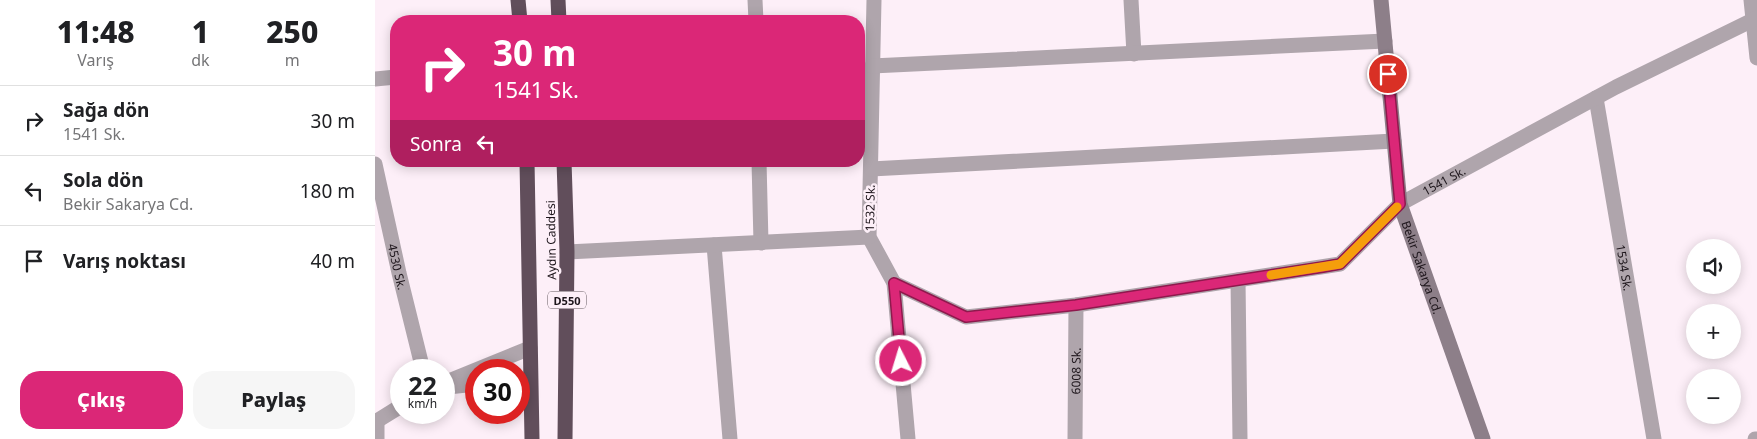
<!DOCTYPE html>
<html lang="tr">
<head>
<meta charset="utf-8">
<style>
	body { margin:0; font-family:"Noto Sans",sans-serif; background:#f6f6f6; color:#202124; height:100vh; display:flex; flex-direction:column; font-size:19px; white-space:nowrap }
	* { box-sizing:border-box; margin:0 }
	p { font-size:16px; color:#757577 }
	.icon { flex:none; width:28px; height:28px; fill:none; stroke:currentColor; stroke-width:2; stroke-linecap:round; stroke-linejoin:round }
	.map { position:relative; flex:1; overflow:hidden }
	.side { display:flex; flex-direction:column; background:#fff; width:375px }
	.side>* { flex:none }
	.banner { position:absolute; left:15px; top:15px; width:475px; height:152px; border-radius:20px; box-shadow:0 2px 12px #0003; background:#db2777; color:#fff; overflow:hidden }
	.controls { position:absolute; left:1311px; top:239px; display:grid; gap:10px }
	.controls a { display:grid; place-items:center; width:55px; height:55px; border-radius:50%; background:#fff; box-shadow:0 2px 12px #0003; font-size:25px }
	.speed { position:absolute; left:15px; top:359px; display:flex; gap:10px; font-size:25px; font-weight:700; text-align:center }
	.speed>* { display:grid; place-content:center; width:65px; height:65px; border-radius:50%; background:#fff; box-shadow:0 2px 12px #0003; line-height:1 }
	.speed small { font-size:12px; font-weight:400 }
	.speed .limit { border:8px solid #d22; background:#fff; color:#111 }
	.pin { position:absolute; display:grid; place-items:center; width:42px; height:42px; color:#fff; margin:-21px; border:2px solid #fff; border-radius:50%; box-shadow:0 1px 5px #0007 }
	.me { position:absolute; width:55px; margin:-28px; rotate:355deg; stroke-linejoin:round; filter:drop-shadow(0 0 4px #0008) }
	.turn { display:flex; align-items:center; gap:18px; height:105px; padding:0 20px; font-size:22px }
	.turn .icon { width:65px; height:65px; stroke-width:2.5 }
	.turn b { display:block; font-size:35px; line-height:42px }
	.then { display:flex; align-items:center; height:48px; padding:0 20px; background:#0003; gap:10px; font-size:19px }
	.eta { display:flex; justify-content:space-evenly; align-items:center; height:85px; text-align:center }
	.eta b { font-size:30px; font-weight:800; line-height:35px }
	.action { display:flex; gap:10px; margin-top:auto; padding:10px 20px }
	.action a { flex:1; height:58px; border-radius:20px; background:#db2777; color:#fff; font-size:20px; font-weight:800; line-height:58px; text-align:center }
	.action a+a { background:#f6f6f6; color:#202124 }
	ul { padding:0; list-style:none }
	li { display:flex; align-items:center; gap:15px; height:70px; padding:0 20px; border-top:1px solid #e0e0e0 }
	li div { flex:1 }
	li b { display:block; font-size:19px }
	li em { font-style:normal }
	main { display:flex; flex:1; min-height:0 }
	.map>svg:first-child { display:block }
</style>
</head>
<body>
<main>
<section class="side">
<div class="eta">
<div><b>11:48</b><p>Varış</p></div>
<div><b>1</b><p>dk</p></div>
<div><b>250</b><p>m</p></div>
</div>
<ul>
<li><svg class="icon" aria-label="right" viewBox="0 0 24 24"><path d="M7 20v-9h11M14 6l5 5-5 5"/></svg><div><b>Sağa dön</b><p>1541 Sk.</p></div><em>30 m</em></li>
<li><svg class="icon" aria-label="left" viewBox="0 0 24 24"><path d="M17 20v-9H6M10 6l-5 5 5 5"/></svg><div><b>Sola dön</b><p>Bekir Sakarya Cd.</p></div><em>180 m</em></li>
<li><svg class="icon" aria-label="arrive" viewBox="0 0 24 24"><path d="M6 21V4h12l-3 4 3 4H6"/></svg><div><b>Varış noktası</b></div><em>40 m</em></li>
</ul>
<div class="action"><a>Çıkış</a><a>Paylaş</a></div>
</section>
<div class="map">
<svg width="1382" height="439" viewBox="0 0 1382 439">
	<rect width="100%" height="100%" fill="#fdeff8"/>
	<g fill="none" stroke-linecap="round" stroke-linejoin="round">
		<g stroke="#afa5ac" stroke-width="15">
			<path d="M380,0l1,21"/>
			<path d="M499,0l-5,237 25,46 14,156"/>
			<path d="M756,0l3,54"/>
			<path d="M1376,0l6,58"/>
			<path d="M497,66l513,-25"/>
			<path d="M0,79l21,-2"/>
			<path id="s1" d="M1221,98l58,341"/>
			<path d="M384,161l2,82"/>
			<path id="s2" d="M0,164l24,109 24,97"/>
			<path d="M496,169l523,-28"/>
			<path d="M339,245l16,194"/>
			<path d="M192,252l302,-15"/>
			<path d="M863,280l2,159"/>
			<path id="s3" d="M519,283l72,34 110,-12 264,-41 60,-60 216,-117 141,-69"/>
			<path d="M69,383l86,-35"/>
			<path d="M73,387l28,-3"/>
			<path d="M2,421v18"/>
			<path d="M0,422l26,-16"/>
			<path id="s4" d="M700,439l1,-134"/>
			<path d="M1380,439h2"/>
		</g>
		<path stroke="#8d7f89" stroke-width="15" id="s5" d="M1006,0l19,204 83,235"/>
		<path stroke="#614e5b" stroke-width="15" d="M143,0l2,21
			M183,0l1,21
			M152,161l5,278
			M189,161l3,91 -2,187"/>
	</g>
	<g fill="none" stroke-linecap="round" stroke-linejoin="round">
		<defs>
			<path id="route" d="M526,361l-7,-78 72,34 110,-12 247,-38 17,-3 60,-60 -12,-130"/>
		</defs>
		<use href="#route" stroke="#8e194d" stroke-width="12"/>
		<use href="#route" stroke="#db2777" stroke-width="9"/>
		<path stroke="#f59e0b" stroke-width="9" d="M896,275l69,-11 57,-57"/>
	</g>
	<g text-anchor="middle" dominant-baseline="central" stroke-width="5" stroke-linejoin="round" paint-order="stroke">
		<rect fill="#fdeff8" stroke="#60565d" stroke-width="1" x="173" y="291.5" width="38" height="17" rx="4"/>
		<g font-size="11" font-weight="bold" fill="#1d151b">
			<text x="192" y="300">D550</text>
		</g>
		<g font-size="12" fill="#1d151b" stroke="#fdeff8">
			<text stroke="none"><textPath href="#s3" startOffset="592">1541 Sk.</textPath></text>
			<text transform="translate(495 208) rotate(-89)">1532 Sk.</text>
			<text transform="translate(176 240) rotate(-91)">Aydın Caddesi</text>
			<text stroke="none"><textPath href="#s2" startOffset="105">4530 Sk.</textPath></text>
			<text stroke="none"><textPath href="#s5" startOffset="272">Bekir Sakarya Cd.</textPath></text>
			<text stroke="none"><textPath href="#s1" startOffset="172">1534 Sk.</textPath></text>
			<text stroke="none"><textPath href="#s4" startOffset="68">6008 Sk.</textPath></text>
		</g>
	</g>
</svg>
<div class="controls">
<a><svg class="icon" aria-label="sound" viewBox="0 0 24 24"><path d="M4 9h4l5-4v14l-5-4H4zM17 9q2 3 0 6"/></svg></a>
<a>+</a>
<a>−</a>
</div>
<div class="speed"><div>22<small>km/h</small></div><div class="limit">30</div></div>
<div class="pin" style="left:1013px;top:74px;background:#d93025"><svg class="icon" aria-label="arrive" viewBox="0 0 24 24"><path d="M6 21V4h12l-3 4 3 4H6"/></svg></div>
<svg class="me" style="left:526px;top:361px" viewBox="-20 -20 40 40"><circle r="17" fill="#db2777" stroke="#fff" stroke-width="3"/><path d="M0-11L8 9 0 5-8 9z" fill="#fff"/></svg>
<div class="banner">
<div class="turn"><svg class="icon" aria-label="right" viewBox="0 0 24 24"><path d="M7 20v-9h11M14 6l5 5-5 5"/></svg><div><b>30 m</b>1541 Sk.</div></div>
<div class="then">Sonra<svg class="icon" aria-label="left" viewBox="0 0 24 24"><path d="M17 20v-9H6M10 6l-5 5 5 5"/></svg></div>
</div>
</div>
</main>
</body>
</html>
